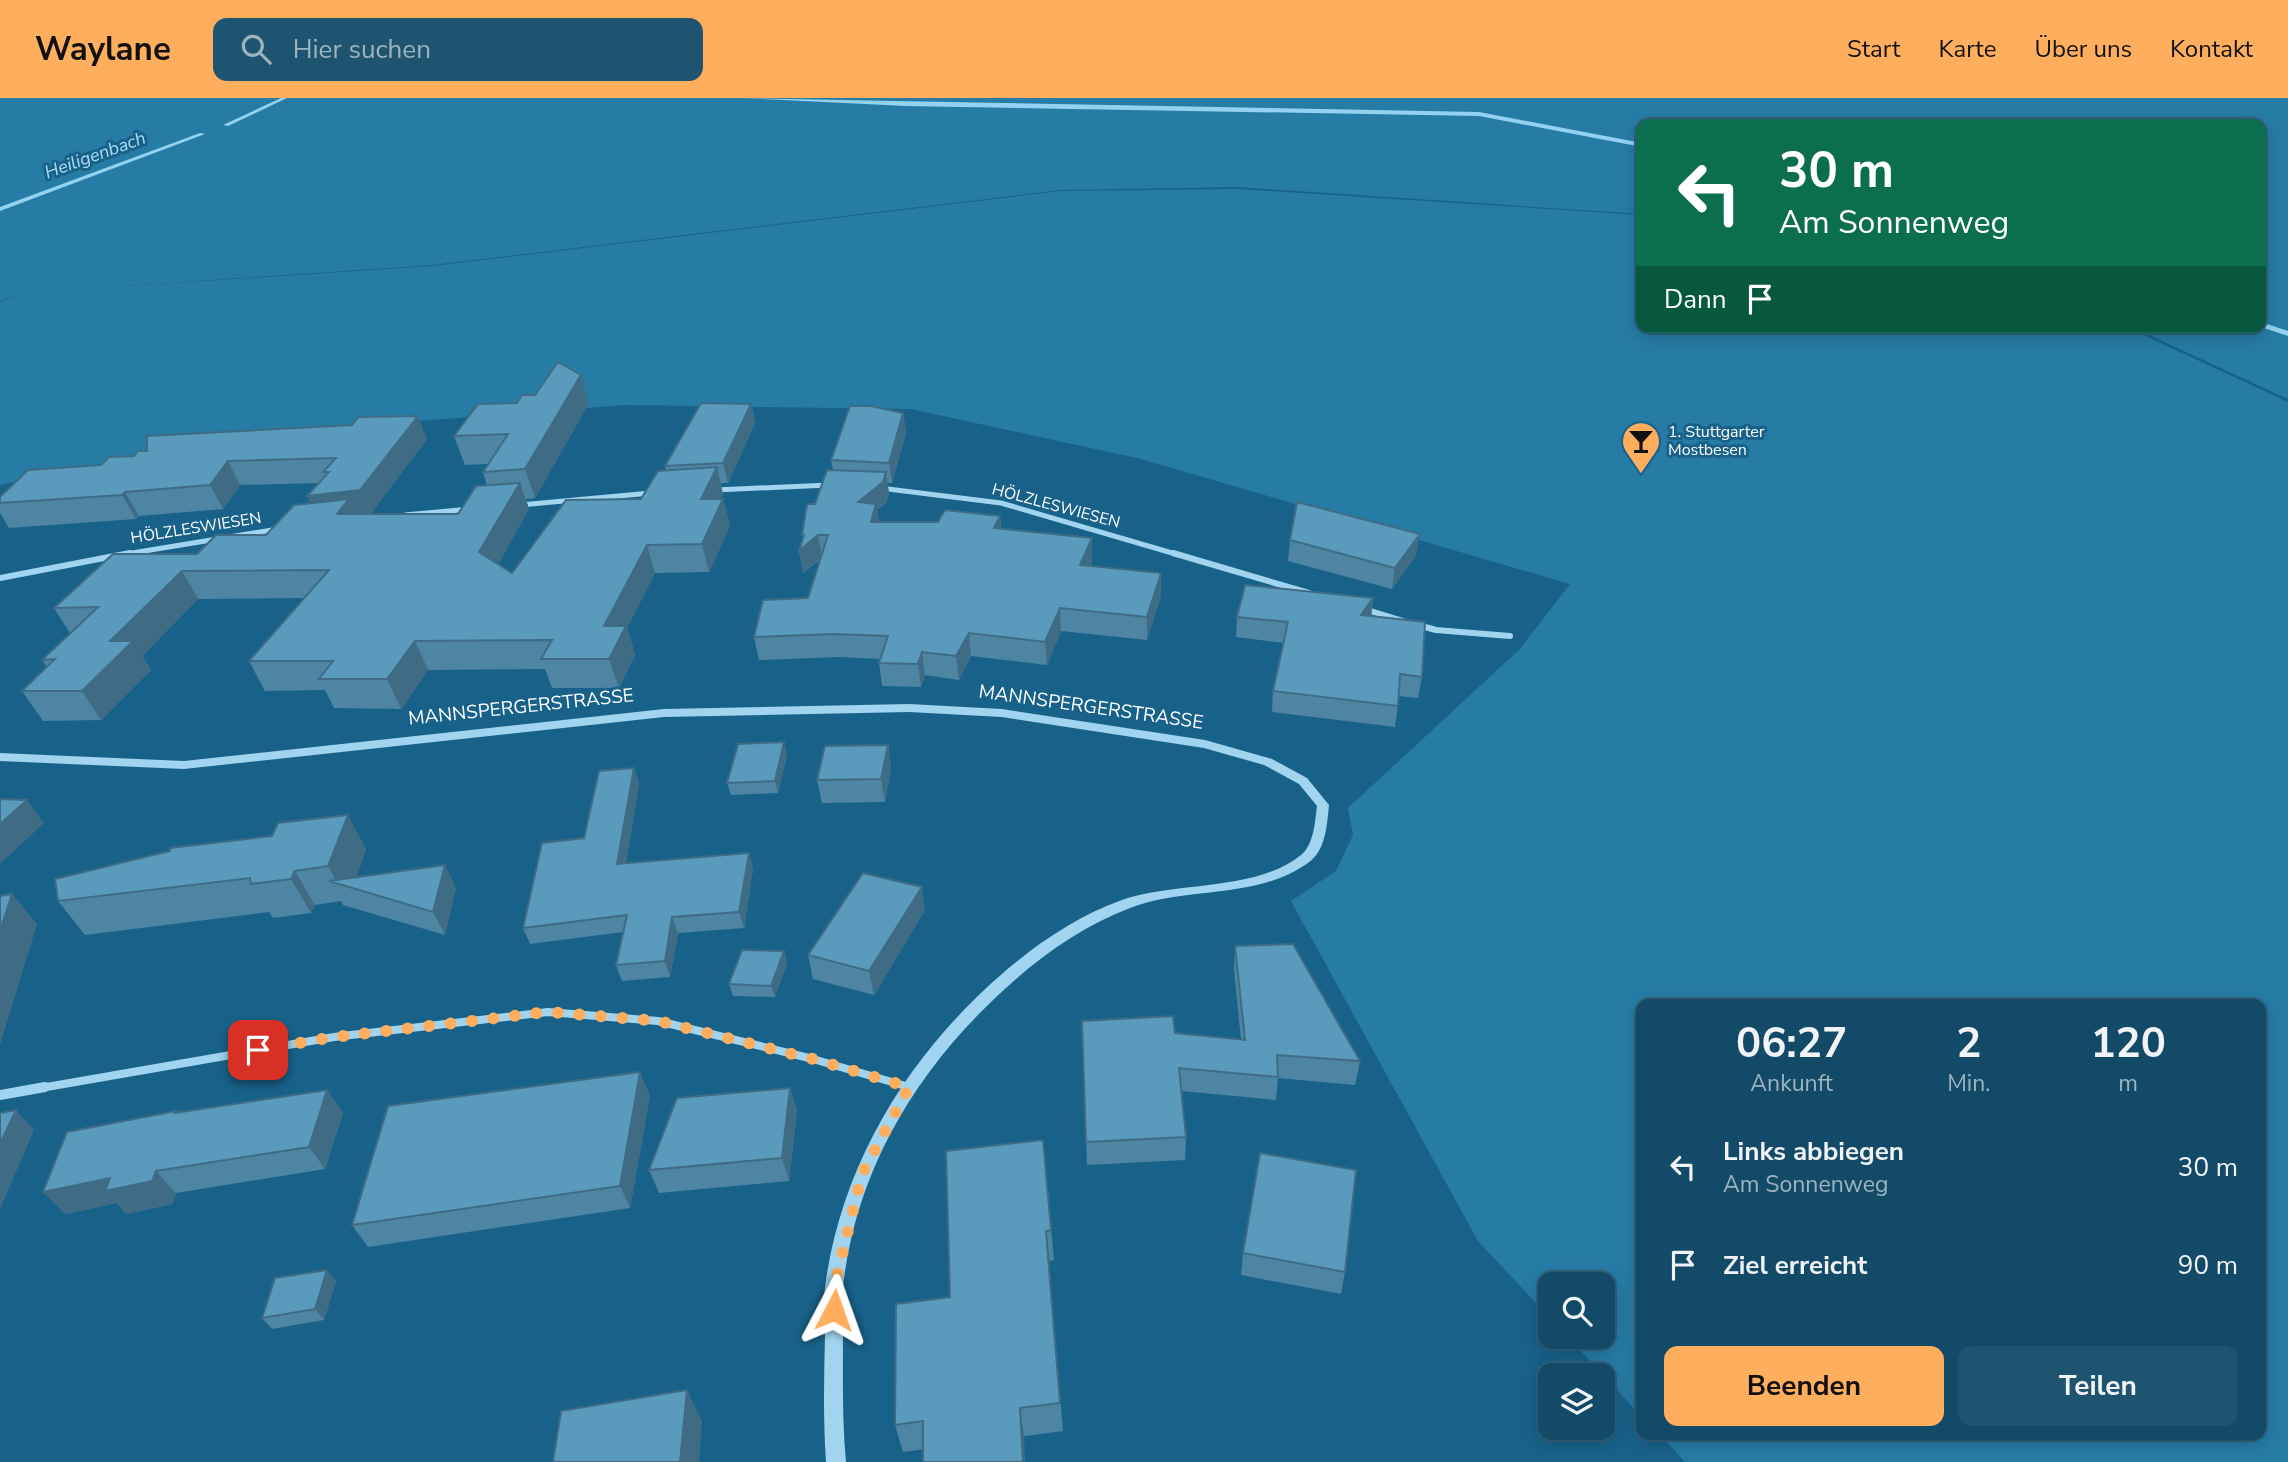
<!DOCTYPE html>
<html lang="de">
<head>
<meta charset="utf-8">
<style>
	body { margin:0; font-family:"Nunito Sans",sans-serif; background:#1f5471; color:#f1f3f6; height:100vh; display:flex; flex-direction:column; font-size:26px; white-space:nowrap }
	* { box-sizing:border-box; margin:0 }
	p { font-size:23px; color:#9cb3c0 }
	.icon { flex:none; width:38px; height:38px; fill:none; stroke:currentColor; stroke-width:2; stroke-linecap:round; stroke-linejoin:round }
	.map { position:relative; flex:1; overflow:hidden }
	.sheet { position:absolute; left:1636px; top:901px; width:630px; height:441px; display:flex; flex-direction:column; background:#124a68; border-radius:14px; box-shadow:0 4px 18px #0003,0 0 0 2px #31627c }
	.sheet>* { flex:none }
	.banner { position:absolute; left:1636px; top:21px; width:630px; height:214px; border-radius:14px; box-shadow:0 4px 18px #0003,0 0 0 2px #31627c; background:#0b6e4f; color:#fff; overflow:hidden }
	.fabs { position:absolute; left:1538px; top:1174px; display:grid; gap:14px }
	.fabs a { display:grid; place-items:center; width:77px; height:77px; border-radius:14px; background:#124a68; box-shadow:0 4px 18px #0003,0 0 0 2px #31627c; font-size:35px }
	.pin { position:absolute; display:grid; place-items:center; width:60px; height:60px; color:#fff; margin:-30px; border-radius:14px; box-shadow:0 4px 10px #0006 }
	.me { position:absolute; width:77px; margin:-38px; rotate:4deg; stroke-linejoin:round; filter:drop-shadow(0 0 5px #0008) }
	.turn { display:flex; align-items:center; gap:24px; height:147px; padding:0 28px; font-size:32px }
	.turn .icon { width:91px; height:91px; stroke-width:2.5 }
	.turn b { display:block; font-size:49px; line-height:60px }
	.then { display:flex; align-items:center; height:66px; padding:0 28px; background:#0003; gap:14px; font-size:26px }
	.eta { display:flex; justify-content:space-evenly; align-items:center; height:119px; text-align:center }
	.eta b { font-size:42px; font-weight:700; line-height:49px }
	.primary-button { display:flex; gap:14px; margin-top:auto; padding:14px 28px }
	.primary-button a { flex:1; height:80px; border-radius:14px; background:#ffae5e; color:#111; font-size:28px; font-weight:700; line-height:80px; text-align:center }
	.primary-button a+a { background:#1f5471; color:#f1f3f6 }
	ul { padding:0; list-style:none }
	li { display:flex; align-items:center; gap:21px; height:98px; padding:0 28px }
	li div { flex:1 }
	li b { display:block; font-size:26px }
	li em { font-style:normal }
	header { display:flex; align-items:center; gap:42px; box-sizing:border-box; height:98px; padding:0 35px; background:#ffae5e; color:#111 }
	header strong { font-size:33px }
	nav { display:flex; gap:38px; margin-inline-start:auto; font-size:24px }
	.search { width:490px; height:63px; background:#1f5471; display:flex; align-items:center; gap:18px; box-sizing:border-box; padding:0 24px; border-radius:14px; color:#9cb3c0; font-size:26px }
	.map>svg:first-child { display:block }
</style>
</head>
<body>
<header>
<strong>Waylane</strong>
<div class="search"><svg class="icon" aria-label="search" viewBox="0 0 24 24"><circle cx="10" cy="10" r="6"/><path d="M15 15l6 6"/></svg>Hier suchen</div>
<nav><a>Start</a><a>Karte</a><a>Über uns</a><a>Kontakt</a></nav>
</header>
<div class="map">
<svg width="2288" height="1364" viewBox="0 0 2288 1364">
	<rect width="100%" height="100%" fill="#18628a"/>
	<path fill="#277ca6" d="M0,0h2288v301l-156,-72h129v-203h-619l-1,90 -403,-27 -177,3 -628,75 -337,23 336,-22 629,-75 176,-2 404,26 1,112h484l162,75v1060h-603l-25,-27h601v-431h-619l-1,412 -73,-79h35v-53h-53v34l-72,-77 -187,-340 45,-30 17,-36 -5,-27 172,-159 50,-65 -429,-125 -230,-50 -285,-4 -260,20 -213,28 -153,32v-183l20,-9 -20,8z"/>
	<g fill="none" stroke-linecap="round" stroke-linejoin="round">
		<path fill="#93d2f0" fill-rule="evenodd" d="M281,0h6l-59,28 -5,-1z
			M742,0l737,14 163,31v4l-163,-31 -573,-10z
			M1721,23l2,3h-7z
			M200,35l5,1 -205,77v-4z
			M2261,224l27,9v5l-27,-9z"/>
		<path stroke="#a1d4ee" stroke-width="5" d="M880,390l121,15 178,52
			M715,392l114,-5
			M520,407l131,-12
			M405,417l65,-6
			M120,457l158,-26"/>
		<path stroke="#a1d4ee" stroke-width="6" d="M1173,455l136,40
			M0,480l130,-25
			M1364,511l39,12
			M1418,527l18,5 74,6"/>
		<path stroke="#a1d4ee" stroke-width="8" d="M35,991l299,-52 214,-25 110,9 155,38 96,28"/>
		<path stroke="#a1d4ee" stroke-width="10" d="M0,997l45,-8"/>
		<path fill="#a1d4ee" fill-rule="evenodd" d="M909,606l93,5 203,31 67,19 35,19 22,27c-2,19 -3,46 -21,58 -52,37 -121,23 -178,45 -53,20 -99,55 -139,94 -80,77 -136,174 -148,285 -2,16 0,32 0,48 0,43 -1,85 3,127h-20c-3,-43 -2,-85 -1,-127 0,-16 -2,-32 0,-48 15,-114 74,-216 156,-294 41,-39 88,-74 141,-93 55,-19 133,-8 179,-45 13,-10 14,-34 16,-49l-18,-22 -35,-19 -60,-17 -202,-31 -93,-5 -245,5 -480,52 -184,-8v-8l184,8 480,-52z"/>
	</g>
	<path fill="#4d85a3" d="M589,305l-54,95 -9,1 3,10 -31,55 14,9 129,-74 25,-29 -1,-4 86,-62 4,19 -27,60h-8l3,11 -3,5h3l7,27 -21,46 -54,1 -28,55 8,27 -16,33h-67l-7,-19 -117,1 -27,39 -67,-1 -9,-18 -60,1 -16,-30 55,-63 -106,1 -56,57 9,14 -50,50 -58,1 -21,-30 25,-24 -5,-7 28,-27 -16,-25 143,-54 69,-19 44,-32 9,-20 -79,2 -17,24 -84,7 -3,3 -127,9 -9,-15v-16l101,-32 326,-26 -57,75h88l29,-28 -4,-14 5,-8 -23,1 -11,-29z
		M903,315l3,20 -14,50h-5l2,10 -3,10 -9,7 2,12h59l62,-6 1,13 91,9v22l-2,6 71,30 -14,44 -86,-9 -14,34 -76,-9 -12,24 -34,-5 -4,12 -39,-1 -3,-23 1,-4 -41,-2 -80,3 -5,-23 54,-39 13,-39 -18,14 -4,-22 4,-10 -1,-6 13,-31 18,-34 -2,-10z
		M1290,442l126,15 -24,34 -104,-28z
		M1373,500l-2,18 51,61 -4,21 -19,-2 -4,31 -123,-15 1,-21 11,-48 -48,-6 1,-20z
		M888,647l3,22 -6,35 -63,1 -5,-23z
		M787,656l-9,39 -47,2 -4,-12z
		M634,670l5,16 -13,79 123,-10 4,16 -9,59 -66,5 -8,44 -48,4 -6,-16 7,-33 -93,12 -7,-16 61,-90z
		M366,751l-10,29 100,10 -11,47 -102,-30 -2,-4 -26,4 -4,8 -38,5 -4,-6 -184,23 -27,-34z
		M925,812l-51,85 -61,-16 -5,-24z
		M1235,848l125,115 -5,24 -77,-7 -2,22 -95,-9 5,46 -1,23 -98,5 -5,-144 93,12 66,7 -7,-71z
		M784,853l3,12 -12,34 -42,-1 -4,-12z
		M790,990l7,23 -8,70 -130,12 -10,-23z
		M327,992l16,23 -18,56 -149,24 -4,11 -46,10 -9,-11 -52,11 112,-101z
		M650,997l-20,113 -262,39 -16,-22z
		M1043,1042l11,120 -5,1 14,170 -160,21 -8,-27 55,-128z
		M1243,1155l102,19 -4,22 -100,-19z
		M327,1172l9,11 -12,39 -52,9 -10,-11z"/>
	<path fill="#3f6c84" d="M581,277l8,28 -54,95 -10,-29z
		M751,306l4,19 -27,60 -5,-20z
		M903,315l3,20 -14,50 -3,-20z
		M418,318l9,23 -57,76 -52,6 -11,-25z
		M228,363l12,24 -17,24 -13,-24z
		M717,369l6,27 -15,33 -7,-28z
		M886,374l3,21 -3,10 -9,7 3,16 -19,-2 -3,-22z
		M520,385l9,26 -40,71 -10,-28z
		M125,394l14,24 -3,3 -14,-24z
		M723,401l7,27 -21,46 -7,-28z
		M1000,418l2,21 -8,-9z
		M1420,436l-4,21 -24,34 3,-21z
		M818,437l4,22 -19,16 -4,-22z
		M1092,440v22l-11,27 -1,-22z
		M647,447l8,28 -28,55 8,27 -16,33 -10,-29 -5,-33z
		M182,473l16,28 -56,57 9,14 -50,50 -19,-29 28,-50z
		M1161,475v23l-14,44v-23z
		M1373,500l-2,21 -10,-4z
		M1060,510l1,23 -14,34 -2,-23z
		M969,535l2,23 -12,24 -3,-24z
		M415,543l13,29 -27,39 -14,-30z
		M922,554l3,23 -4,12 -3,-23z
		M784,644l3,12 -9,39 -3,-12z
		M888,647l3,22 -6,35 -4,-23z
		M634,670l5,16 -16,96 -6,-16z
		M27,702l17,23 -44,41v-40z
		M348,717l18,34 -14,39 -14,-4 -10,-18z
		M749,755l4,16 -9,59 -5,-16z
		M445,767l11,23 -11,47 -12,-23z
		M295,773l20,34 -4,8 -20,-34z
		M922,789l3,23 -51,85 -5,-24z
		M12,796l25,30 -37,121v-114z
		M672,819l6,16 -8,44 -5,-16z
		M784,853l3,12 -12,34 -4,-11z
		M640,974l10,23 -20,113 -10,-22z
		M790,990l7,23 -8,70 -7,-23z
		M327,992l16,23 -18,56 -16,-22z
		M16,1012l18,20 -34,79v-65z
		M156,1073l20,22 -4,11 -46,10 -9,-11 -52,11 -22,-22 67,-14z
		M327,1172l9,11 -12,39 -9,-11z
		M687,1292l15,31 -3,41h-19z
		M1020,1310l4,28 1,26h-2z"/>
	<path fill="#5a9bbd" stroke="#3f6c84" stroke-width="2" d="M558,264l23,13 -56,94 -42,3 25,-38 -54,2 24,-32 39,-1 5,-8h13z
		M701,305l50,1 -28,59 -58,3z
		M850,308h21l32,7 -14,50 -58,-3z
		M418,318l-58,74 -53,6 22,-24h-6l13,-14 -108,3 -18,24 -85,7 -3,3 -122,8v-6l28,-27 73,-5 8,-8 25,-1 4,-5h9v-15l205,-11 6,-8z
		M717,369l-16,32h22l-21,45 -55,1 -43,81h22l-17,33h-68l11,-19 -137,1 -28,38h-68l14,-18h-84l80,-91 -147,1 -72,70h23l-51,50h-60l33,-32 -13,1 56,-53 -44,1 59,-54h84l19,-19h50l28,-30 38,-4 17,-2 -12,15h121l18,-28 44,-3 -41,69 33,21 54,-73 75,-1 17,-28z
		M827,372l59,2 -3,10 -25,20 18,2 -5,18h67l7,-12 55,6 -6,12 98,10 -12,27 81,8 -14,44 -87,-9 -15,34 -76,-9 -13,23 -34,-4 -4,12 -39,-1 9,-27 -54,-2 -80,3 9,-37 45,-2 20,-63h-10l-19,16 5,-16h-2l5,-31h8z
		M1297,404l123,32 -25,34 -105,-28z
		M1245,487l128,13 -12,17 64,7 -3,55 -22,-3 -2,32 -125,-15 15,-69 -51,-5z
		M784,644l-9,39 -48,2 11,-39z
		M888,647l-7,34 -64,1 8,-34z
		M634,670l-17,96 132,-11 -10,59 -67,5 -7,44 -49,4 11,-50 -104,13 19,-85 42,-5 15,-67z
		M0,701l27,1 -27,24z
		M348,717l-20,51 -33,5 -4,8 -40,5 -1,-6 -192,23 -3,-22 115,-28v-3l102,-12 6,-13z
		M445,767l-12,47 -104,-31z
		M863,775l59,14 -53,84 -61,-16z
		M12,796l-12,37v-35z
		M1293,846l67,117 -83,-6 1,22 -99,-9 7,69 -100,5 -4,-121 91,-5 2,17 70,7 -10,-94z
		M742,852l42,1 -13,35 -42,-2z
		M640,974l-20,114 -268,39 36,-119z
		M790,990l-8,70 -133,12 28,-72z
		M327,992l-18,57 -153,24 -4,10 -47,10 5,-13 -67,14 24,-60 109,-21 -1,2z
		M16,1012l-16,34v-31z
		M1043,1042l8,90 -5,1 14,172 -40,5 3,54h-100v-41l-28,4 1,-121 54,-7 -4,-146z
		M1260,1055l96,17 -11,102 -102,-19z
		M327,1172l-12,39 -53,9 13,-40z
		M687,1292l-7,72h-127l8,-51z"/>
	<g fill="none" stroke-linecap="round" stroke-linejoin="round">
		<path stroke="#ffae5e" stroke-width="12" stroke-dasharray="0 21.6" d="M258,952l76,-13 214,-25 110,9 155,38 96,28 -47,87 -27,109 -1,27"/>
	</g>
	<defs>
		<symbol id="bar-pin" viewBox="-11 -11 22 30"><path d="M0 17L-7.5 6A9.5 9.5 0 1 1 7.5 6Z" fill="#ffae5e" stroke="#18628a"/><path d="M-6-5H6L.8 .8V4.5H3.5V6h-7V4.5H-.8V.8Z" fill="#111"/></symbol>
	</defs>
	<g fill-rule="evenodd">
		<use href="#bar-pin" x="1619" y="321" width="44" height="60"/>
	</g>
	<g text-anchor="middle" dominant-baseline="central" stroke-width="6" stroke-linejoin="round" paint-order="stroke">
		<g font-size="16" fill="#fff" stroke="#18628a" text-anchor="start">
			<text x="1668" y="334">1. Stuttgarter<tspan x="1668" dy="18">Mostbesen</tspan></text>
		</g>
		<g font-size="16" fill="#fff" stroke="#18628a">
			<text transform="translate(1056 408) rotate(15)">HÖLZLESWIESEN</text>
			<text transform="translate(196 430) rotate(-9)">HÖLZLESWIESEN</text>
		</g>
		<g font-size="18" font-style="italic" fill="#acddf5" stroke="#18628a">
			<text transform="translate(95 57) rotate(-20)">Heiligenbach</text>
		</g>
		<g font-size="19" fill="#fff" stroke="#18628a">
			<text transform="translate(521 609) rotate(-6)">MANNSPERGERSTRASSE</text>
			<text transform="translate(1091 609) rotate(8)">MANNSPERGERSTRASSE</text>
		</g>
	</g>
</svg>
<div class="fabs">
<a><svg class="icon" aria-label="search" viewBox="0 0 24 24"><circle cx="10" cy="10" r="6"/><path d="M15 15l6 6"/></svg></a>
<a><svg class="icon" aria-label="layers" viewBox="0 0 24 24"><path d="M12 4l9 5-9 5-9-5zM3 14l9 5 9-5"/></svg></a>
</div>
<div class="pin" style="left:258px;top:952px;background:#d93025"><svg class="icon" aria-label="arrive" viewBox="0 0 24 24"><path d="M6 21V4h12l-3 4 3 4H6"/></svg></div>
<svg class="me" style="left:834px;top:1212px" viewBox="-20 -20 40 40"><path d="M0-17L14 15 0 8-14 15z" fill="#ffae5e" stroke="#fff" stroke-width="4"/></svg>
<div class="banner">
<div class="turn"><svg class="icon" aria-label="left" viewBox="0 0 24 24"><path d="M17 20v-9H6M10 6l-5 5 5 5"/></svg><div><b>30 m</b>Am Sonnenweg</div></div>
<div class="then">Dann<svg class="icon" aria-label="arrive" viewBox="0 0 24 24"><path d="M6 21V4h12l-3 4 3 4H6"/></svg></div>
</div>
<section class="sheet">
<div class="eta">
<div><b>06:27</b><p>Ankunft</p></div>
<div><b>2</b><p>Min.</p></div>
<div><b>120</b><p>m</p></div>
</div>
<ul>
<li><svg class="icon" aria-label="left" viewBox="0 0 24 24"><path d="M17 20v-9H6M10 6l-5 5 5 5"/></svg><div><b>Links abbiegen</b><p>Am Sonnenweg</p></div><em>30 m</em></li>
<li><svg class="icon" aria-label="arrive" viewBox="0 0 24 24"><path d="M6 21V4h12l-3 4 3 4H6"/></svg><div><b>Ziel erreicht</b></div><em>90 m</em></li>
</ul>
<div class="primary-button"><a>Beenden</a><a>Teilen</a></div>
</section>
</div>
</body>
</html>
